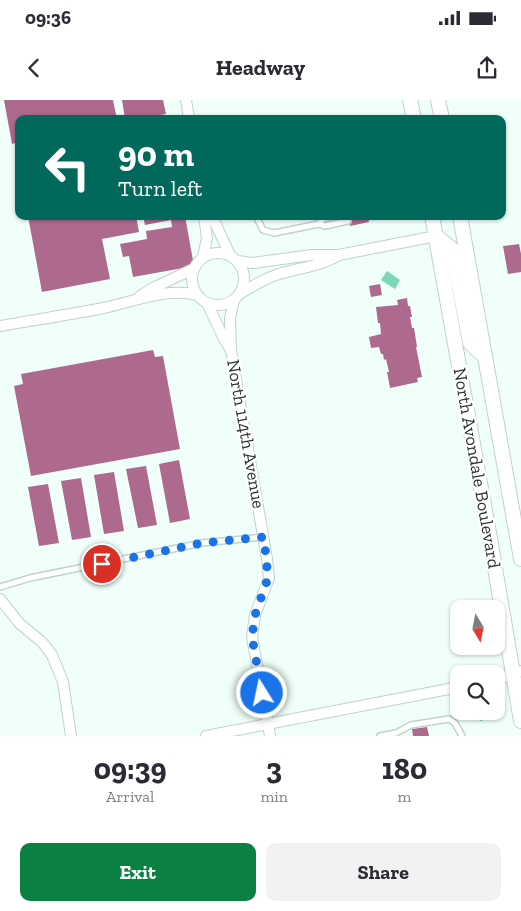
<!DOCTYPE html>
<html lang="en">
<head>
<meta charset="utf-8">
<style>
	body { margin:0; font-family:"Zilla Slab",serif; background:#f2f2f3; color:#2b2b33; height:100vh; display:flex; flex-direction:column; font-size:19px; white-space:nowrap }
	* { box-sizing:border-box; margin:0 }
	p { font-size:16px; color:#7c7c81 }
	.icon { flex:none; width:28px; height:28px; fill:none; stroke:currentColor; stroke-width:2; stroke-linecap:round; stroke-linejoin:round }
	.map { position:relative; height:636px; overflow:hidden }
	.panel { display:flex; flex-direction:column; background:#fff; flex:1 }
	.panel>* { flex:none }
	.hud { position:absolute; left:15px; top:15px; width:491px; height:105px; border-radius:10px; box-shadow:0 1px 4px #0004; background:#00695c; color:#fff; overflow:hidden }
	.needle { width:32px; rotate:170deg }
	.fabs { position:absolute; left:450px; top:500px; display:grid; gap:10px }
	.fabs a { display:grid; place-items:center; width:55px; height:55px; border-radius:10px; background:#fff; box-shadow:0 1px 4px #0004; font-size:25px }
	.pin { position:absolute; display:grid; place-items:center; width:42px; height:42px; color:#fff; margin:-21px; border:2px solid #fff; border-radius:50%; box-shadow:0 1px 5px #0007 }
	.me { position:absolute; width:55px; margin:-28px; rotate:350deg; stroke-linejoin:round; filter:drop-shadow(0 0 4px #0008) }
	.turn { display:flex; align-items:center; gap:18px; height:105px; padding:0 20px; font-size:22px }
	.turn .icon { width:65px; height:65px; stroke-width:2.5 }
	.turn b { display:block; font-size:35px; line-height:42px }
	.eta { display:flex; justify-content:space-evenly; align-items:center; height:85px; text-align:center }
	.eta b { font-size:30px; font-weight:800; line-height:35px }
	.action { display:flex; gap:10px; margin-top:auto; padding:10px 20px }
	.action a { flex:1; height:58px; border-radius:10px; background:#0b8043; color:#fff; font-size:20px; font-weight:800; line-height:58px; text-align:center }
	.action a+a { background:#f2f2f3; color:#2b2b33 }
	.status { display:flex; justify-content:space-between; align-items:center; height:35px; padding:0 25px; background:#fff; direction:ltr }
	.status svg { height:14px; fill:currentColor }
	header { display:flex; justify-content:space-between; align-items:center; height:65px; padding:0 20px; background:#fff; font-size:22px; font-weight:800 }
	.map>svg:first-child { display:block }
</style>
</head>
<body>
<div class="status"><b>09:36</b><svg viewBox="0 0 49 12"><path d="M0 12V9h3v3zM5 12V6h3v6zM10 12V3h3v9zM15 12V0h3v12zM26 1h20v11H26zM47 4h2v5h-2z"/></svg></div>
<header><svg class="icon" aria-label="back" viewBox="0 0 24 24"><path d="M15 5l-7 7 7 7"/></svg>Headway<svg class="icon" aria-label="share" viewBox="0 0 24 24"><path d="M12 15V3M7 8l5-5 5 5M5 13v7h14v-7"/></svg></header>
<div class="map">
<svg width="521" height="636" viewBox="0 0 521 636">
	<rect width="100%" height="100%" fill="#f0fff9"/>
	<path fill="#79d7b8" d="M387,171l13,9 -5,9 -14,-9z"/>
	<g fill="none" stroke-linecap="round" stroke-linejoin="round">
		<path stroke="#79d7b8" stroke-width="4" d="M496,611l7,-1
			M481,619l14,-8"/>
	</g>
	<path fill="#ae698e" d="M4,0h109l4,19h-98v23l-7,2z
		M122,0h41l3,14 -28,5h-13z
		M28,116h108l3,16 -37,7 8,40 -68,13z
		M143,116h42l9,50 -61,11 -4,-21 -6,1 -3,-13 27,-5 -1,-8 26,-4 -1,-7 -26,5z
		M348,116h20l1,6 -19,4z
		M519,144l2,10v18l-13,2 -5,-28z
		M380,184l2,11 -11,2 -2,-11z
		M407,198l1,8h2l2,11h-2l2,11h2l3,19h-1l6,30 -5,1 1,4 -28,6 -3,-16h2l-3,-13 -2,1 -1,-6h-2l-2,-7 -8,1 -2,-11 12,-3 -1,-11h-2l-2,-16 22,-2 -1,-5z
		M153,250l2,7 8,-1 17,93 -149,27 -17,-90 9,-2 -2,-10z
		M179,360l11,59 -20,4 -11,-59z
		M146,366l11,59 -19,3 -12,-59z
		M114,372l10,59 -20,3 -10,-59z
		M81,378l10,59 -19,3 -11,-59z
		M48,384l11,59 -20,3 -11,-59z
		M427,627l2,9h-16l-1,-7z"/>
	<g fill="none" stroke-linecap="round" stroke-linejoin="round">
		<defs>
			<path id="lane" d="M256,116l7,14 11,3 45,-9 6,2 23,-5
				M319,124l3,-5 11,-3
				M0,487l30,-9 172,-35 61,-6
				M380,636l16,-3 15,-8 38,-6 6,4 7,13"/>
			<path id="street" d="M186,0l3,19
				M212,116l18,39
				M192 179a26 26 0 1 1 52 0a26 26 0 1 1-52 0Z
				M203,157l4,-19 -3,-22
				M238,161l15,2 58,-8h28l97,-19
				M241,193c12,-7 24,-15 38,-19 20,-6 42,-8 60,-19
				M140,196l13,-8 40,-19
				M234,200l-4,18 1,32 36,209 2,19 -14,37 -3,22 18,99
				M207,203l17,36 7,11
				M0,226c34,-6 68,-11 103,-18 29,-6 64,-21 94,-13
				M0,499l20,25 22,18 10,13 11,27 8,54
				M496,580l25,-9
				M206,636l253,-49"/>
			<path id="secondary" d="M410,0l4,19
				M438,0l4,19
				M432,116l56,311 33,194
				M460,116l61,343
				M436,136l16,13 18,94 14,13"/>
		</defs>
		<use href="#lane" stroke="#c0d2cb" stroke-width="8"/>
		<use href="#street" stroke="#c0d2cb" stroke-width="12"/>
		<use href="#secondary" stroke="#c0d2cb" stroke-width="16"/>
		<use href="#lane" stroke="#fff" stroke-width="5"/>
		<use href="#street" stroke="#fff" stroke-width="10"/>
		<use href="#secondary" stroke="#fff" stroke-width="14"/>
	</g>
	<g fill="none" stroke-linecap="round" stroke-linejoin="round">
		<path stroke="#1a73e8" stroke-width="9" stroke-dasharray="0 16.2" d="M102,464l100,-21 62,-6 4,41 -13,37 -3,22 10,56"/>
	</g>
	<g text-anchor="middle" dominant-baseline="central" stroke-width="5" stroke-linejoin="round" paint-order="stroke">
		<g font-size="18" fill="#2a322f" stroke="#fff">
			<text transform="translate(246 334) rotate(80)">North 114th Avenue</text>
			<text transform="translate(477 368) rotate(80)">North Avondale Boulevard</text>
		</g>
	</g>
</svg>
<div class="fabs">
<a><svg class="needle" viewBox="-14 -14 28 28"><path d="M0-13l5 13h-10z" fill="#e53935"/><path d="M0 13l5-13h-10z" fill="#7c7c81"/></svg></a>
<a><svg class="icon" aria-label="search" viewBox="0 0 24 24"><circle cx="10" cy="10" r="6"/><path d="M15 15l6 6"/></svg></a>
</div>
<div class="pin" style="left:102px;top:464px;background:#d93025"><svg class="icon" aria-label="arrive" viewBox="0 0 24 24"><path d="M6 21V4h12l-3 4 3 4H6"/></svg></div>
<svg class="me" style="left:262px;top:593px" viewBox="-20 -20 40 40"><circle r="17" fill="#1a73e8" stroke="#fff" stroke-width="3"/><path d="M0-11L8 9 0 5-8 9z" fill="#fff"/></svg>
<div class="hud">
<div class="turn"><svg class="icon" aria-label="left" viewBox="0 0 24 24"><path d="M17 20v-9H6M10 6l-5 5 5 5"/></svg><div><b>90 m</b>Turn left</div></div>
</div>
</div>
<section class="panel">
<div class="eta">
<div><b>09:39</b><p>Arrival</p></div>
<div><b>3</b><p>min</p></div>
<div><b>180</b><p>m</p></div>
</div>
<div class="action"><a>Exit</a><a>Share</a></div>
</section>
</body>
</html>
